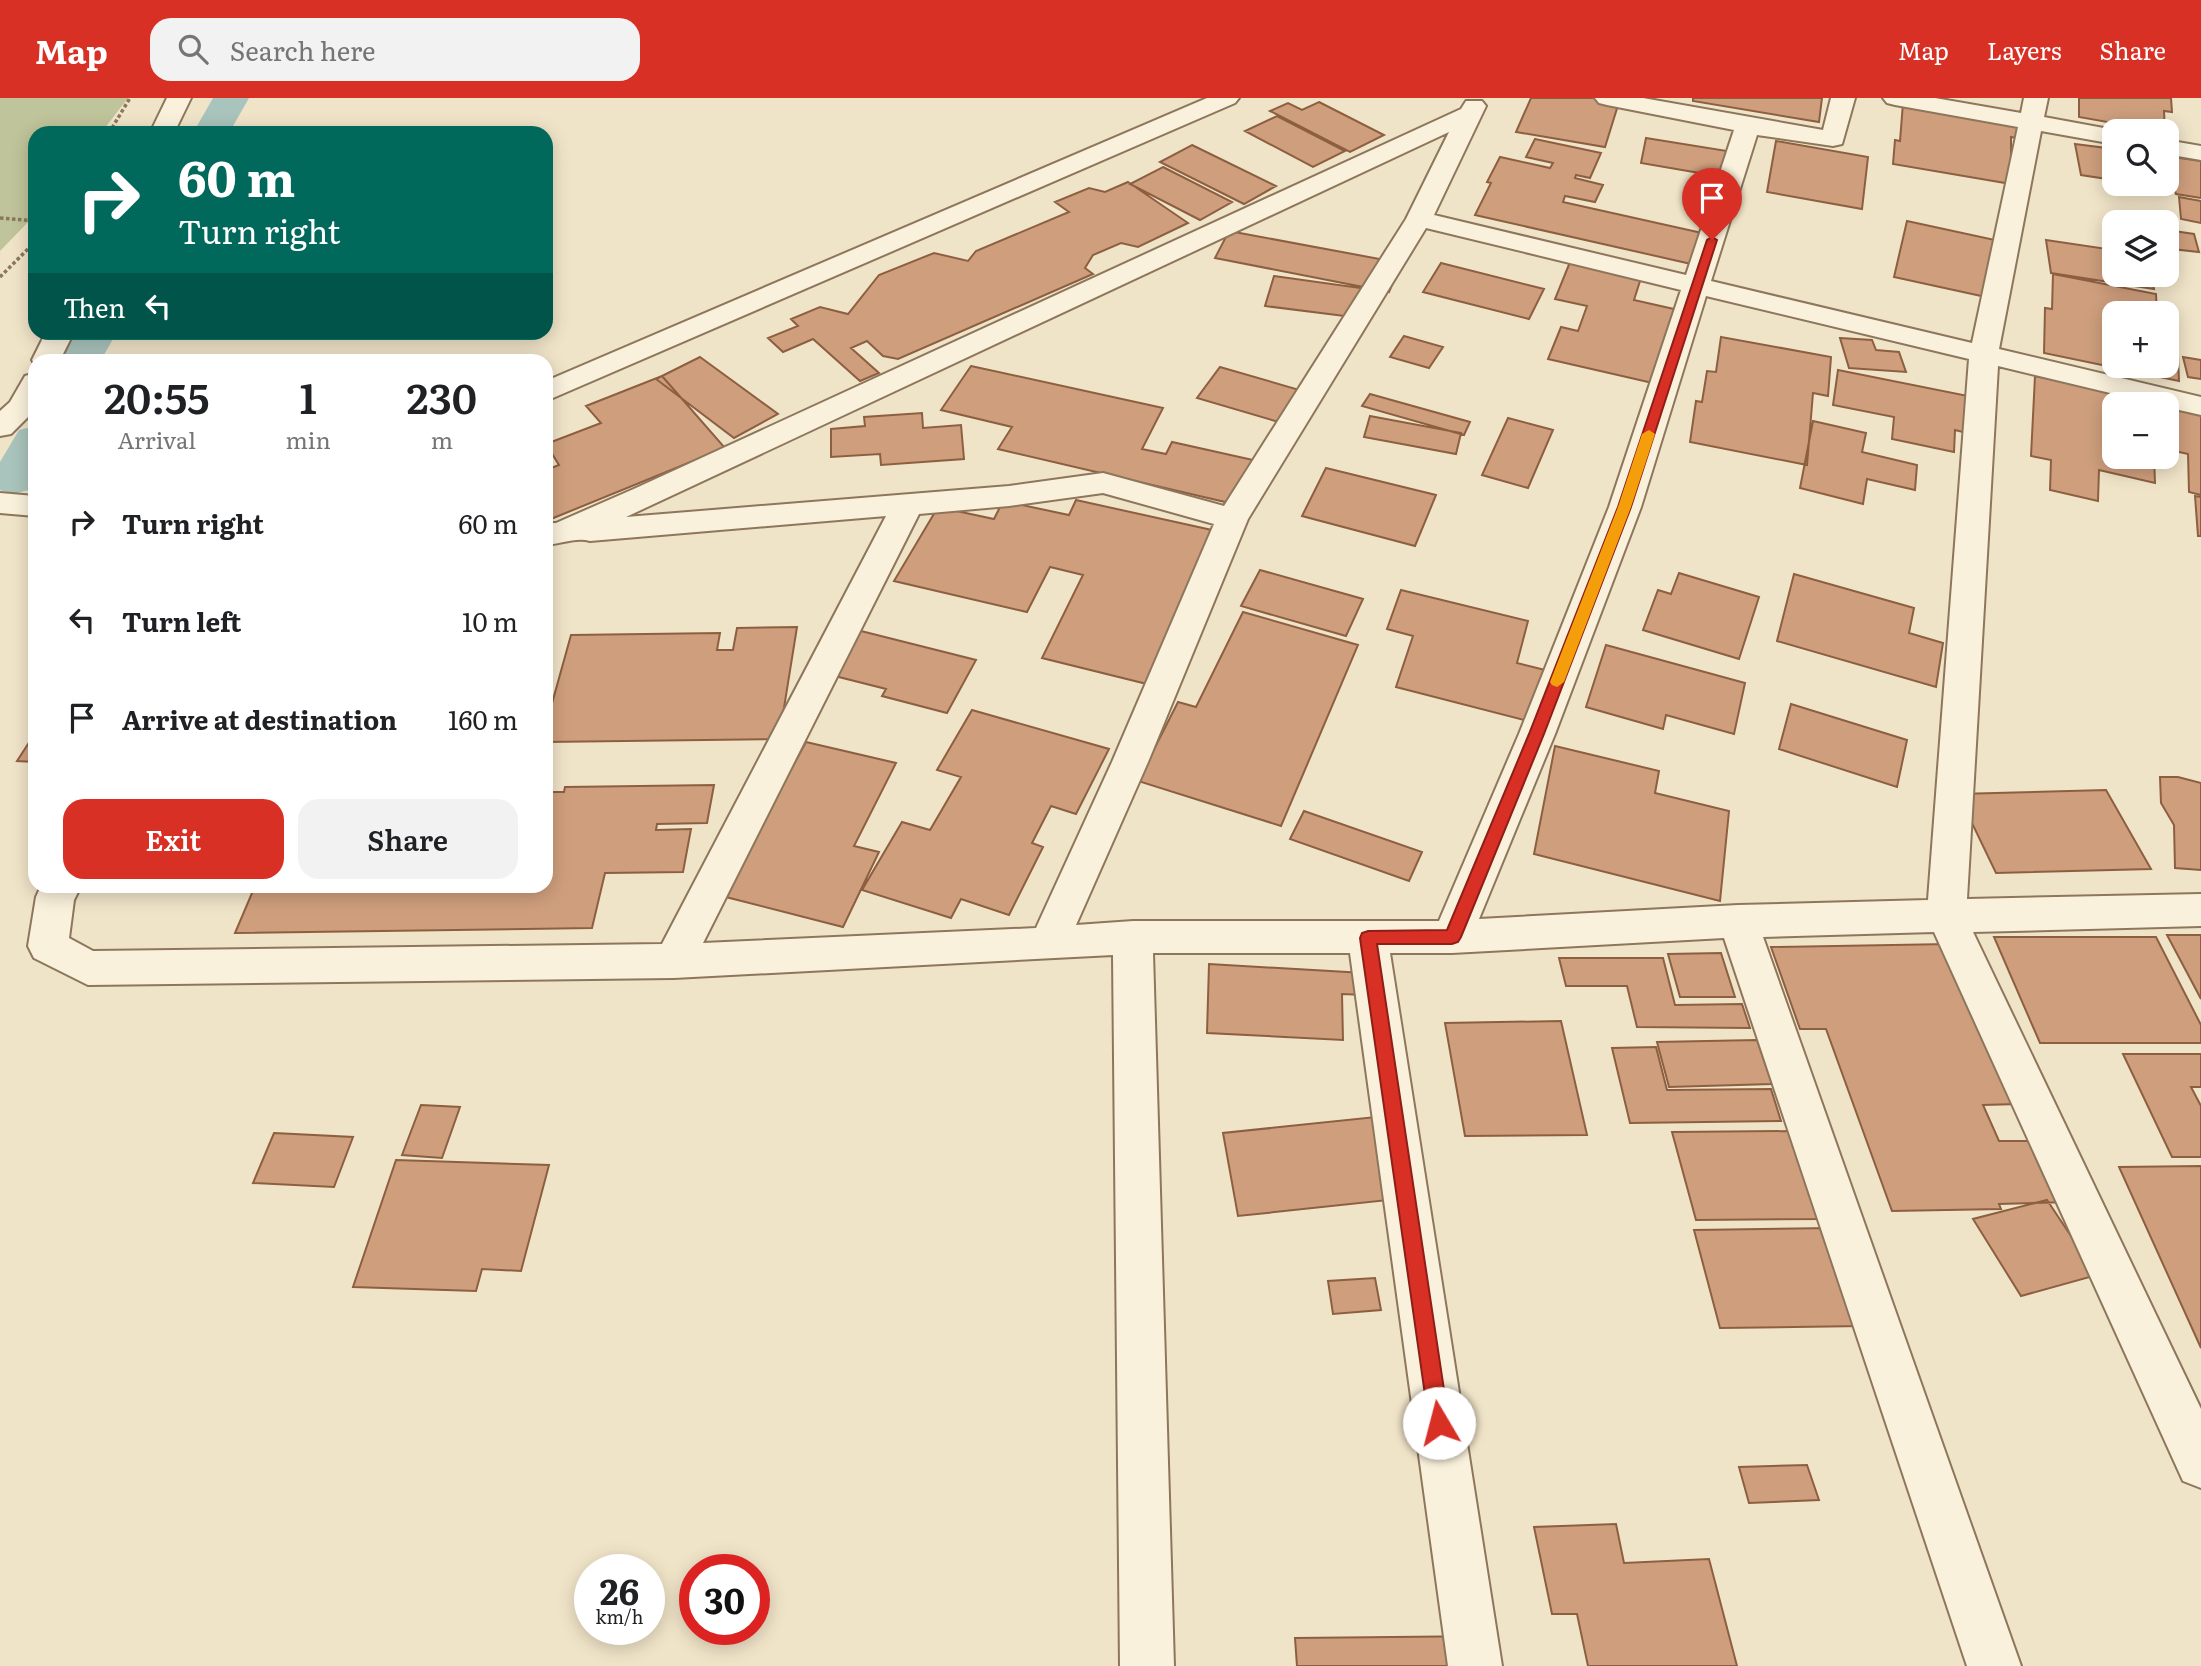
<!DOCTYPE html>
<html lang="en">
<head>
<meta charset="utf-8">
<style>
	body { margin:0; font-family:Literata,serif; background:#f2f2f2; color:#202124; height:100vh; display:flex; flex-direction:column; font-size:26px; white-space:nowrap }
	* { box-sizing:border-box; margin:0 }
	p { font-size:23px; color:#757577 }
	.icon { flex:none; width:38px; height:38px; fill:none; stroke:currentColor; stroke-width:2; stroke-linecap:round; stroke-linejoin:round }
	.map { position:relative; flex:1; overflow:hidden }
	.drawer { position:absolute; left:28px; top:256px; width:525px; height:539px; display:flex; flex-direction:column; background:#fff; border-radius:21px; box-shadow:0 4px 18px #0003 }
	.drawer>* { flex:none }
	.guide { position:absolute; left:28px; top:28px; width:525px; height:214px; border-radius:21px; box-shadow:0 4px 18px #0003; background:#00695c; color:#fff; overflow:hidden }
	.tools { position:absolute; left:2102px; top:21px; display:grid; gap:14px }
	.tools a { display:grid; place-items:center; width:77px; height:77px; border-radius:14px; background:#fff; box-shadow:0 4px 18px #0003; font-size:35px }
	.speed { position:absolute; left:574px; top:1456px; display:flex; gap:14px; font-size:35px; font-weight:700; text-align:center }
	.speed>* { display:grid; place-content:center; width:91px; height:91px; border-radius:50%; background:#fff; box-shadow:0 4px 18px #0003; line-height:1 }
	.speed small { font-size:18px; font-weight:400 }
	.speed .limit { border:10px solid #d22; background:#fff; color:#111 }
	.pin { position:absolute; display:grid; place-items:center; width:60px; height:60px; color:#fff; margin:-72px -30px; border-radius:50% 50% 50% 0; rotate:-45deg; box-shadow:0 0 7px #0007 }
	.pin .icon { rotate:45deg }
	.me { position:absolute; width:77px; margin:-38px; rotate:352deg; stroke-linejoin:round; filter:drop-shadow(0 0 5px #0008) }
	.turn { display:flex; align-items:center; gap:24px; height:147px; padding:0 35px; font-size:32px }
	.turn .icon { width:91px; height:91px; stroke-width:2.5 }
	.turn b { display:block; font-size:49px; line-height:60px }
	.then { display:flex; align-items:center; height:66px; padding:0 35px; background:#0003; gap:14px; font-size:26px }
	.eta { display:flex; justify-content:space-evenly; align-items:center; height:119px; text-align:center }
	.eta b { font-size:42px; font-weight:600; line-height:49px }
	.primary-button { display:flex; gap:14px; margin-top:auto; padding:14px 35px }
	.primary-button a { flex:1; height:80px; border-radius:21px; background:#d93025; color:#fff; font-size:28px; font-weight:600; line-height:80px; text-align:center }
	.primary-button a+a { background:#f2f2f2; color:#202124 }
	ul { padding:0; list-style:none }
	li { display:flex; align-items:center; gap:21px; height:98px; padding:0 35px }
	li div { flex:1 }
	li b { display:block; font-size:26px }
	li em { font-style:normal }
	header { display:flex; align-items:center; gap:42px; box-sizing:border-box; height:98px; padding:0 35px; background:#d93025; color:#fff }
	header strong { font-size:33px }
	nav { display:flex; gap:38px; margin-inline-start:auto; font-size:24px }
	.search { width:490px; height:63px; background:#f2f2f2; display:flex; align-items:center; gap:18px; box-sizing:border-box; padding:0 24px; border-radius:21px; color:#757577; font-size:26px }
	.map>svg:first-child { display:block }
</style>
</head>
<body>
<header>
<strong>Map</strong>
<div class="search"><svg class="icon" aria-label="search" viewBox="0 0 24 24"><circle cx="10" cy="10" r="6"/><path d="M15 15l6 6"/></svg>Search here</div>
<nav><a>Map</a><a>Layers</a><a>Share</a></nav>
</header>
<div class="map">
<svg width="2201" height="1568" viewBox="0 0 2201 1568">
	<rect width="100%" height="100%" fill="#f0e4c8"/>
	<path fill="#bfc49a" d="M0,0h128l-27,35h-66v82l-35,36z"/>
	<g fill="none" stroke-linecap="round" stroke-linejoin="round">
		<path fill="#a9c4bc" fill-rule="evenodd" d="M213,0h36l-20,35h-36z
			M75,234h42l-16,28h-42z
			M35,328v55l-6,9 -16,4 -13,-4v-28l19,-32z"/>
	</g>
	<path fill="#cf9f7d" stroke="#8d5f41" stroke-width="2" d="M1531,0h65l23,4 -14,45 -89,-15z
		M1693,0h129l-3,24 -126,-21z
		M2079,0h92l1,14 -8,-1 1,20h-7l-79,-14z
		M1319,4l65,33 -34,17 -80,-41 18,-8 14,7z
		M1903,5l122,19 1,18 -15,-3v47l-118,-20 2,-24 5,1z
		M1277,18l68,35 -32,16 -68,-36z
		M1646,40l81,13 -4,26 -82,-14z
		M1535,41l66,14 -11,25 -14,-3 -1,3 28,7 -8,17 -30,-6 -2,6 148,33 -11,31 -225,-51 16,-32 -4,-1 13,-25 50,11 3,-5 -27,-6z
		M1776,43l92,16 -6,52 -95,-17z
		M2075,46l39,5v31l-33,-5z
		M1192,47l84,41 -32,18 -84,-42z
		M2166,58l35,5v37l-25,-4 -2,-6 -30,-4h22z
		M1163,69l69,35 -32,18 -70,-36z
		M1128,84l60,41 -50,24 -17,-4 -28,12 -8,13 8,6 -195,85 -15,-3 -16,-15 -16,7 28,25 -19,8 -47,-42 -30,13 -15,-14 30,-12 -7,-7 29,-12 28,7 31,-39 55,-22 34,8 8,-10 93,-39 -14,-10 34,-14 16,4z
		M2179,99l22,4v22l-20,-4z
		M1907,123l97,21 -9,57 -101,-22z
		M2167,132l27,4 5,18 -27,-3z
		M1229,133l172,32 -12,29 -174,-34z
		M2046,142l68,10v25h37l3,14 -103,-16z
		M1570,164l71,16 -7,22 40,9 -13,41 -4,34 -109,-25 13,-32 17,4 9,-25 -32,-7z
		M1441,165l103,26 -15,30 -106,-27z
		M2053,176l103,20 1,19h-43v53h52v-13l12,3 1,25 -135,-28 1,-45 7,1z
		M1274,178l101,14 -7,29 -103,-13z
		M1404,238l39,11 -14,21 -39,-11z
		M1721,239l110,20 -3,39 -15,-3 -6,72 -117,-23 6,-41 6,1 5,-31 9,1z
		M1840,240l32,2 4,10 23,2 7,20 -57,-4z
		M700,259l78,57 -44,24 -78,-59z
		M2183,259l18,3v19l-13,-2z
		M971,268l192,42 -21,41 24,5 6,-12 99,22 -20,44 -253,-59 14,-22 -71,-17z
		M1220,269l100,29 -21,32 -102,-30z
		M1838,272l135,27 -2,37 -16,-4 -1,22 -62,-13 2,-22 -61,-12z
		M662,278l63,72 -174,71 -5,-8v-41l13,-5 -13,-21 55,-21 -15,-17z
		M2035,278l166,36v83l-12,-3 -1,-38 -22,-5v-45h-52v53h40l1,26 -56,-13 -1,31 -48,-11 1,-30 -20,-4z
		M1370,296l100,28 -6,13 -102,-29z
		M922,315l1,15 38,-3 3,34 -83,6 -1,-11 -49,3v-28l34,-3 -1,-9z
		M1370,318l91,17 -5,21 -92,-17z
		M1508,320l45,12 -25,58 -46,-13z
		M1813,323l53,12 -4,19 55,13 -2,25 -48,-11 -4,25 -63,-16z
		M1326,370l110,27 -21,51 -113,-30z
		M2195,398l6,1v39h-3z
		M1076,402l154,34 -75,152 -113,-28 41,-83 -33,-8 -23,45 -133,-31 44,-74 56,12 9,-18 66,14z
		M1260,472l103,29 -17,37 -105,-30z
		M1679,475l80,24 -20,62 -96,-29 15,-40 13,4z
		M1794,476l120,34 -5,25 34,10 -7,44 -159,-46z
		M1401,492l127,31 -11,42 28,7 -13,52 -136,-35 17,-51 -26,-7z
		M1243,514l115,33 -77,181 -143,-45 40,-79 18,5z
		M797,529l-18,112 -233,3v-17l25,-90 149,-2 -3,17h16l4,-22z
		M861,533l115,29 -29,53 -65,-17 4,-7 -51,-13z
		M1606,547l139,38 -11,51 -68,-19 -3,14 -77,-22z
		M1791,606l116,36 -10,47 -118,-38z
		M972,612l137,39 -33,65 -25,-8 -19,37 11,4 -34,68 -48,-16 -10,19 -89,-28 40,-68 28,8 31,-53 -24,-7z
		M30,643h5v21l-18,-1z
		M806,644l90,21 -42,83 25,6 -36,75 -121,-31z
		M1555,648l104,25 -4,22 74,18 -9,90 -186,-47z
		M2160,679h18l23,6v87l-26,-2 -1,-43 -13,-22z
		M714,687l-7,38 -50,1 -1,6 35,-1 -8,43 -78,1 -13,55 -357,5 20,-47h291v-94h18l1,-5z
		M2106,692l45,79 -155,4 -38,-79z
		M1304,713l118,41 -13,29 -119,-42z
		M2167,837h34v64z
		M1994,839h162l45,88v18h-161z
		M1949,846l69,160 -35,1 16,36h46l28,61 -74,2 2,5 -109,2 -66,-182h-26l-29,-82z
		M1721,855l14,44h-55l-12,-43z
		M1559,860h104l12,47 67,-1 8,24 -113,-1 -10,-41h-61z
		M1209,866l155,9 1,22 -23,-1 1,46 -136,-7z
		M1561,923l26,114 -122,1 -20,-113z
		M1757,942l15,44 -103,3 -12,-45z
		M1656,949l11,43 104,-1 10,32 -151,2 -18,-75z
		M2123,956h78v33h-10l10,19v51h-29z
		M421,1007l39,2 -18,51 -40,-3z
		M1395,1017l22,82 -179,19 -15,-83z
		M1795,1033l28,88 -127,1 -24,-88z
		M274,1035l79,4 -19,50 -81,-4z
		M396,1062l153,5 -28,106 -39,-2 -6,22 -123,-4z
		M2201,1068v182l-82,-181z
		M2047,1102l50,75 -76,21 -48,-77z
		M1831,1130l31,98 -142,2 -26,-98z
		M1375,1180l6,32 -48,4 -5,-33z
		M1807,1367l12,35 -70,3 -10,-36z
		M1616,1426l8,39 85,-4 28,107h-149l-11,-52h-25l-18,-87z
		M1491,1538l5,30h-199l-2,-28z"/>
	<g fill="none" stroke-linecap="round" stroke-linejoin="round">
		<defs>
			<path id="street" d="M167,0h24l-17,35h-24z
				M1207,0h32l-4,5 -689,298v-20z
				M1595,0h48l180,32 8,-32h24l-13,46 -9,2 -76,-11 -46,146 261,62 46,-216 -123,-22 -8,-2 -4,-5h52l86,15 3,-15h24l-4,19 76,14h-6v13l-73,-13 -42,218 202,48v18l-35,-8v-3h-10l-158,-38 -31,533 234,-5v32l-228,6 228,477v79l-18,-7 -249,-549 -171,5 258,729h-54l-243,-728 -272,15h-62l112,713h-54l-98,-713h-197l21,713h-54l-7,-711 -439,23 -586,7 -54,-27 -6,-12 8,-49 5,-11h40l-7,14 -5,38 24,13 569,-7 224,-428 -296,25c-14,-4 -29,3 -44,4v-22h10l80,-35 825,-379 5,-8h16l4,5 -52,109 252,60 48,-145 -127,-25 -8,-2zM1449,34l-43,87 -182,287 -121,-33 -94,13 -383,31zM1426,130l255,62 -72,217 -90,227 -80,187h-306l-57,4 72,-163 100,-243zM1706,198l263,63 -41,541 -190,5 -259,14 76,-185 86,-227zM1103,395l111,31 -102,238 -76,166 -333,15 216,-429 90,-8z
				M2166,42l35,6v14l-35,-6z
				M46,234h28l-14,28h-25v5l-3,-5z
				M35,275v37l-24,24 -11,2v-25l10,-9 15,-26z
				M0,395l35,3v20l-35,-3z"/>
		</defs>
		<use href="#street" stroke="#8d765c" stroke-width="4"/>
		<path stroke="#8d765c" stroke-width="3.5" stroke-dasharray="3.5 2.5" stroke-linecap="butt" d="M109,35l21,-35
			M0,120l35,3
			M0,179l35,-35"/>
		<use href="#street" fill="#faf1dc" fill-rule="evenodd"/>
	</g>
	<path fill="#d93025" stroke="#8d1f18" stroke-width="2" d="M1712,139l5,3 -86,267 -87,227 -83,203 -3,5 -6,2h-75l72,479 -3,7 -7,3 -7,-3 -3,-7 -69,-485 2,-5 6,-2 79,-1 82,-196 89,-227 89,-267z"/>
	<path fill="#f59e0b" d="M1649,332l6,4 -24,73 -67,175 -7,5 -5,-2 -2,-3 68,-175 24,-73z"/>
</svg>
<div class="tools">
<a><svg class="icon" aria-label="search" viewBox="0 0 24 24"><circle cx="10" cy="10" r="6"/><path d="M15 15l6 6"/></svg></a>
<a><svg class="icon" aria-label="layers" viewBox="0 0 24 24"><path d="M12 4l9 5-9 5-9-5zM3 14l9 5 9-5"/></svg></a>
<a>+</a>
<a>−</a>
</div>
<div class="speed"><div>26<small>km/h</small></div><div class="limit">30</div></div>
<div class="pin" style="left:1712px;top:142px;background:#d93025"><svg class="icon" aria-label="arrive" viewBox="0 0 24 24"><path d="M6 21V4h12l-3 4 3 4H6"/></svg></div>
<svg class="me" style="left:1439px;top:1325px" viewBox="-20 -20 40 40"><circle r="19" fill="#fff"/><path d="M0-13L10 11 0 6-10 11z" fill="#d93025"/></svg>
<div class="guide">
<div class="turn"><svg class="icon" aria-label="right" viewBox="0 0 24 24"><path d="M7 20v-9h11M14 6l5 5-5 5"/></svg><div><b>60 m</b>Turn right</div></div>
<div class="then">Then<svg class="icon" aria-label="left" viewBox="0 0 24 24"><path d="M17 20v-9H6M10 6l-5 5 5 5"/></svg></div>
</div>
<section class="drawer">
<div class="eta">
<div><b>20:55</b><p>Arrival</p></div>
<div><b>1</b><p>min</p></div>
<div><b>230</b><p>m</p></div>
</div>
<ul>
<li><svg class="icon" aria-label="right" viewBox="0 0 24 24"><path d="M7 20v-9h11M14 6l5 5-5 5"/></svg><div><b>Turn right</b></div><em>60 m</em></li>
<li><svg class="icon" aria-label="left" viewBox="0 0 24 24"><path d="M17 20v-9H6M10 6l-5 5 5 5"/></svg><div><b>Turn left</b></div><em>10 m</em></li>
<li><svg class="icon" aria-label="arrive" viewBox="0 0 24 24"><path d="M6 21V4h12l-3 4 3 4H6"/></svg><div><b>Arrive at destination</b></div><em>160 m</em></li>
</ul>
<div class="primary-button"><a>Exit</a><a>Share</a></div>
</section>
</div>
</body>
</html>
